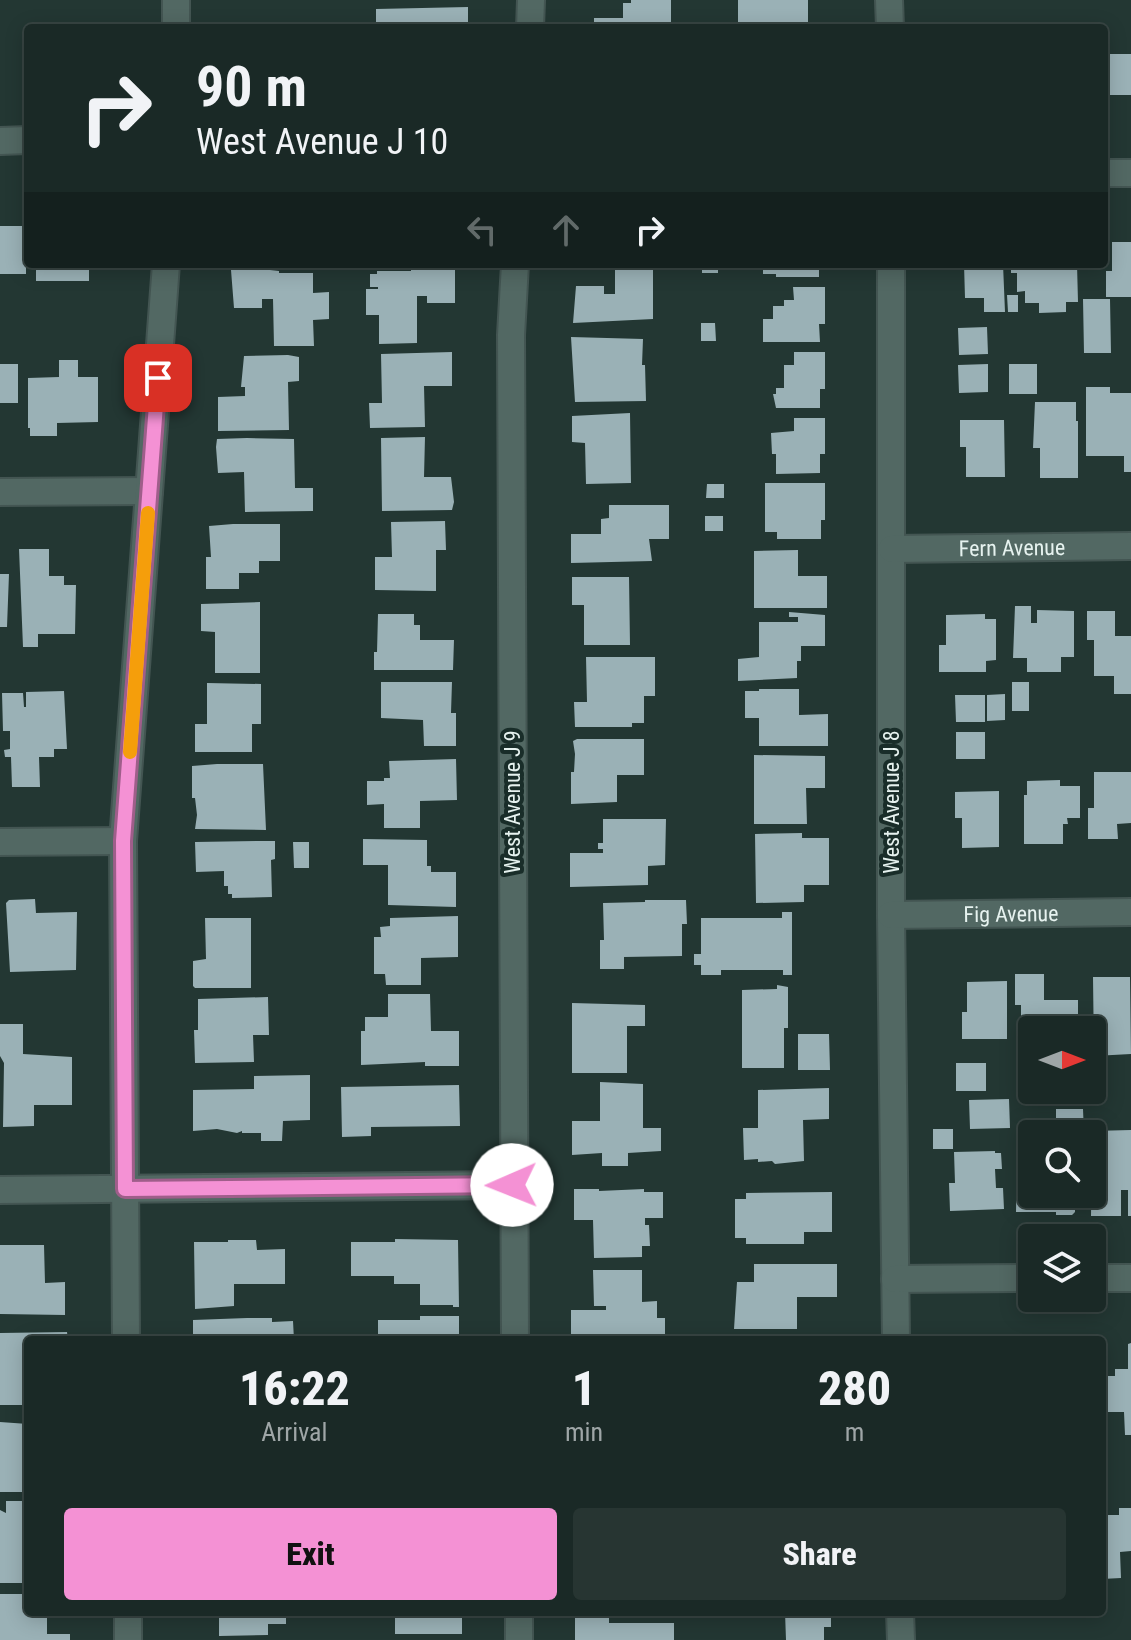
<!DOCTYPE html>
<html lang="en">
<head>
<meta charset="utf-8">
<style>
	body { margin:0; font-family:"Roboto Condensed",sans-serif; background:#273532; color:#f1f3f6; height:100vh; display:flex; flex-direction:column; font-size:30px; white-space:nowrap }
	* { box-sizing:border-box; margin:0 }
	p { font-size:26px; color:#9fa6a7 }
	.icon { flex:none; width:44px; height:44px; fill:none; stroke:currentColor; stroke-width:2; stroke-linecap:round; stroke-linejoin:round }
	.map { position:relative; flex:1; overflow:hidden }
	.sheet { position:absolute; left:24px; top:1336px; width:1082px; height:280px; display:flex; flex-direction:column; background:#1a2926; border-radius:8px; box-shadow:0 4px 20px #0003,0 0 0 2px #384543 }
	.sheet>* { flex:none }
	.top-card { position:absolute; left:24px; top:24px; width:1084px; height:244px; border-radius:8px; box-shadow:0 4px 20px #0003,0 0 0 2px #384543; background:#1a2926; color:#f1f3f6; overflow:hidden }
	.needle { width:52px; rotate:90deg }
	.tools { position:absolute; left:1018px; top:1016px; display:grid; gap:16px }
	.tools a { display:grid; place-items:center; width:88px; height:88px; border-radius:8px; background:#1a2926; box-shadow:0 4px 20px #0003,0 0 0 2px #384543; font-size:40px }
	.pin { position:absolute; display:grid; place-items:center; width:68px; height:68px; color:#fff; margin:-34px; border-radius:16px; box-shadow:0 4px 12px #0006 }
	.me { position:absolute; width:88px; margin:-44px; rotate:269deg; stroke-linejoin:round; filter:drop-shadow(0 0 6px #0008) }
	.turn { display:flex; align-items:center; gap:28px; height:168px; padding:0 40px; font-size:36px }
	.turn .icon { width:104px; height:104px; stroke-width:2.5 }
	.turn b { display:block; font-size:56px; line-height:68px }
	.lanes { display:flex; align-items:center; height:76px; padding:0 40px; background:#0003; justify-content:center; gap:40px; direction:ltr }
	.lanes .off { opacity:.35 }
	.eta { display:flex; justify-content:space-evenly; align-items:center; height:136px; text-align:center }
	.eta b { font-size:48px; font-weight:800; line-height:56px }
	.action { display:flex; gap:16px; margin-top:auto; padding:16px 40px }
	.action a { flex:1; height:92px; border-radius:8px; background:#f491d4; color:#111; font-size:32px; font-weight:800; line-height:92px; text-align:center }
	.action a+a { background:#273532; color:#f1f3f6 }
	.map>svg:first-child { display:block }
</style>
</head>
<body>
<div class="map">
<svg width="1131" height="1640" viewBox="0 0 1131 1640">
	<rect width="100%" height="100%" fill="#233733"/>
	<path fill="#9ab1b6" d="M631,0h40v28h-77v-10h29v-15h8z
		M738,0h70v28h-70z
		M468,7v21h-92v-19z
		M1104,54h27v41h-27z
		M0,226h26v48h-26z
		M1112,242h19v55h-25v-26h6z
		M36,264h53v17h-53z
		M615,264h38v55l-80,4 3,-37h28v8h11z
		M702,264h16v9h-16z
		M763,264h56v13h-43v-3h-13z
		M964,264h39l2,48h-21v-14h-19z
		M1011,264h66l1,38h-12v10l-27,1v-10h-14v-12l-8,1v-19h-6z
		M428,267h27v36h-28v-7h-10v47l-38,1v-29h-13v-26h12v-2h-8v-13h7v-3h34v-2z
		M261,269l18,2v2h34v20l16,-1v27l-16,1 1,26h-40l-1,-47h-11v9h-28l-3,-38z
		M793,287h32v37h-6l1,18h-57v-23h10v-13h11v-6h10z
		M1007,295h11v17h-10z
		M1083,299h27l1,54h-27z
		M701,323h14l1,18h-15z
		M987,327l1,27 -29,1 -1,-27z
		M571,337l72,2 -1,26h3l1,36 -71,1z
		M452,352v34h-28l1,41 -55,1 -1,-25h13l-1,-49z
		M794,352h31v37h-5v19h-44l-3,-14h3v-6h8v-23h10z
		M288,355l11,2v24l-11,1 1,48 -71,1v-34l27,-1v-9h-4l3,-31z
		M59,360h19v17h20v45l-41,1v13h-27v-8h-2v-50l31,-1z
		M0,364h18v39h-18z
		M988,364v28l-29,1 -1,-28z
		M1009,364h28v30h-28z
		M1086,387h24v6h21v79h-7v-16h-38z
		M1035,402h41v19h2v57h-38v-30h-7z
		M630,413l1,70 -45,1 -1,-41 -13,-1v-26z
		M794,418h31v36h-5v19l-44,1v-20h-4l-1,-21 23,-2z
		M960,420h44l1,57h-39v-30h-6z
		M425,437l-1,40h27l3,25 -2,8 -70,1 -1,-73z
		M247,438l47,1 1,49h18v23l-68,1 -1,-40 -26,1 -2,-26 1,-8z
		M765,483h60v37h-4v19h-44v-7h-12z
		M707,484h17v14h-18z
		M609,505h60v34h-20l3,22 -81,2v-29h30v-15l8,-1z
		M705,516h18v15h-18z
		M445,521l1,29h-10v41l-61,-1v-33h17l-1,-35z
		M233,524h47v37h-21v12h-20v16h-33v-32h5l-2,-31z
		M19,549h30v27h15v9h12l-1,49h-37v13h-15z
		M798,550v26h29v32h-73v-57z
		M0,574h9l-2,53h-7z
		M572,577h57l1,68h-46v-40h-12z
		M260,602v71h-45v-41l-14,-1v-27z
		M1015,606h16v17h6v-13l37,1v46h-13v15h-34v-14h-14z
		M1087,611h28v25h16v58h-17v-18h-20v-36h-7z
		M789,612l36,3v31h-24v15h-4v17l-59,3v-22l21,-2v-35h39v-5h-9z
		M378,614h36v11h6v15h34l-1,30h-79v-18h3z
		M985,614v5h11v41l-10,1v11h-47v-27h7v-30z
		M586,657h69v39h-11v27h-12v4h-57l-1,-25h13z
		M381,682h71l-1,31h5v33h-32l-1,-26 -42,-2z
		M1012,682h17v29h-17z
		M207,683l54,1v40h-9v28h-57v-28h12z
		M759,689h40v26l29,-1v32h-69v-28h-14v-27h14z
		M64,691l3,58h-13v8h-15l1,30h-28l-1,-30h-6l-1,-7 6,-1v-18h-7l-1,-38h21l1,14h2v-15z
		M1005,694v26l-18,1v-26z
		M955,695h30v27h-29z
		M956,732h29v27h-29z
		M577,739h67v36h-27v27l-46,2v-32h3l1,-18 -2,-13z
		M754,755l71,1v32h-19l1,36h-53z
		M456,759l1,41 -37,1v27h-36v-24l-17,1v-24h17v-3h6l-1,-17z
		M217,764h46l3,66 -71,-1 2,-14 -2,-17h-3v-32z
		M1094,772h37v51l-14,1 1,15h-30v-31h6z
		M1060,780v6h20v32h-13l1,6h-5v20h-39v-49h3v-14z
		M999,791v56l-37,1v-30h-7v-26z
		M603,819h63l-1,46 -17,1v19l-78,2v-34h33v-4h-5v-6h5z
		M802,833v5h27v47h-25v17l-48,1 -1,-69z
		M363,839l64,1v26h4v6h25v35l-68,-2v-40h-25z
		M262,841h13v18l-4,1 1,37 -40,1v-4h-4v-8h-4v-15l-28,1 -1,-30z
		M293,842h16v26h-15z
		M35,899l1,14 41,-1 -1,58 -66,2 -4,-69 3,-3z
		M645,900h41l1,24h-5v32l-58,1v12h-24v-29h4l-1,-37 42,-1z
		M782,912h10v63h-9v-5h-62v5h-20v-10h-7v-11h7v-36h81z
		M458,916v41l-37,1v27h-35l-1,-11h-11v-37h7l-1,-10 10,-1v-8z
		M205,918h46v70h-56l-2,-2v-25l13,-2z
		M1015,974h29v26h34v30h-46v10h-11v-35h-6z
		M1093,977h37l1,77 -37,2z
		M1007,981v58h-45v-27h5v-30z
		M777,985l11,2v41h-4v40h-42v-78l35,-1z
		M388,994h42l1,37h28v35h-34v-4l-64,3v-34h4v-14h23z
		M268,997l1,38h-16l1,27 -59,1 -1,-33h4v-31z
		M572,1003l73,2v21h-18v47h-55z
		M0,1024h23v30l49,3v48h-38v21l-31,1 1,-64 -4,-7z
		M798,1034h31l1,36h-32z
		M956,1063h30v28h-30z
		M310,1075v45l-27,1 -1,20h-21v-8h-19v-2l-5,2 -20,-4 -24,2v-41l61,-1v-13z
		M600,1082l43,2v44h18v23l-33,2v13h-26v-13l-30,2v-34h28z
		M459,1085l1,41 -89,1v9l-29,1 -1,-50z
		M829,1088v31l-26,1 1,41 -29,3 -3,-3 -14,1v-3l-14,1 -1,-32h15v-38z
		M1009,1099l1,29 -40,1 -1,-29z
		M1056,1109h27l1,25h-28z
		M933,1129h20v20h-20z
		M1131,1130v86h-3v-26h-7v26h-30l1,-85z
		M995,1151v2h6l1,16h-7l1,19h7l1,21 -54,2 -1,-28h6l-1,-31z
		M1017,1156h15v38h43v18l-3,3h-16v-3h-40z
		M574,1189h25v2l45,-2v3h19v26h-18v7h4l1,21h-8v11l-48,1 -1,-38h-19z
		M832,1192v40h-28v12h-58v-6h-11v-39h11v-6z
		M395,1239l63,1 1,67h-6v-2h-33v-21h-26v-8h-43v-34h44z
		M228,1240h28l1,10 28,-1v35h-51v22l-39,3 -1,-67h34z
		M0,1245h44l1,38 20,-1v33l-65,-1z
		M754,1264h83v33h-40v32h-63l3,-47h17z
		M593,1270h49v32l15,-1v17h8v20l-94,2v-30h35v-4h-12z
		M420,1316h39v24h-81v-20h42z
		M247,1318h25v4l21,-1 1,19h-101v-20z
		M67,1332l1,8h-40v65h-28v-72z
		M1131,1343v92h-6l-1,-23h-22v-36h13v-7h13v-25z
		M0,1422l28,2v68h-28z
		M6,1501h21l1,82h-28v-73l6,3z
		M1119,1508h12v43l-11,1 1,26 -19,1v-64h17z
		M0,1594h28v18h19v22h23v6h-70z
		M219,1612h67v12h-18v11l-49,1z
		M389,1612h73v22h-67v-17h-6z
		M575,1612h34v11h65v17h-99z
		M785,1612h39v5l7,-1v11h-7v13h-38z"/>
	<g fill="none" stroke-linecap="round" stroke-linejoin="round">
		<defs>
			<g id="street">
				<path d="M889,0l1,28"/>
				<path d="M176,28v-28"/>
				<path d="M530,28l1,-28"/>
				<path d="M0,141l28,-1"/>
				<path d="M1104,173h27"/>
				<path d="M891,264v651l5,425"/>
				<path d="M0,492l149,-1"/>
				<path id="s1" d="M892,549l239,-3"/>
				<path d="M0,842l123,-1"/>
				<path id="s2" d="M891,915l240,-3"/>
				<path d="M0,1190l512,-5"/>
				<path d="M1092,1278h39"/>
				<path d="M895,1279l137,-1"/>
				<path d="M126,1340l-3,-499 43,-577"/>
				<path d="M515,1340l-4,-1005 4,-71"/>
				<path d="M128,1612v28"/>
				<path d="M519,1612v28"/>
				<path d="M900,1612l1,28"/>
			</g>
		</defs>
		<use href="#street" stroke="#435552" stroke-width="30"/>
		<use href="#street" stroke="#526863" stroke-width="26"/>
	</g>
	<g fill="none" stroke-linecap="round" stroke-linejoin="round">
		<defs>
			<path id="route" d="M158,378l-35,463 2,348 387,-4"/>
		</defs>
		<use href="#route" stroke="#9f5e8a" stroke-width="20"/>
		<use href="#route" stroke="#f491d4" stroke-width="14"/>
		<path stroke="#f59e0b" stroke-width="14" d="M130,752l18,-239"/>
	</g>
	<g text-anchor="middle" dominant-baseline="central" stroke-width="8" stroke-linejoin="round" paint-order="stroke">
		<g font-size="22" fill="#e6f2ef" stroke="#192d29">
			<text stroke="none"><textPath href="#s1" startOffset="120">Fern Avenue</textPath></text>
			<text transform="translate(512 802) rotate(-90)">West Avenue J 9</text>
			<text transform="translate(891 802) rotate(-90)">West Avenue J 8</text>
			<text stroke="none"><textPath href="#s2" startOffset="120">Fig Avenue</textPath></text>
		</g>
	</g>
</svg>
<div class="tools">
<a><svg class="needle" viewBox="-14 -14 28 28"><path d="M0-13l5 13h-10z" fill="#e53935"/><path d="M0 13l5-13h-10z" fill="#9fa6a7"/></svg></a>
<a><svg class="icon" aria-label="search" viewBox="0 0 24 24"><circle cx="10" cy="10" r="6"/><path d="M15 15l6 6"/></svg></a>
<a><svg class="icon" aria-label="layers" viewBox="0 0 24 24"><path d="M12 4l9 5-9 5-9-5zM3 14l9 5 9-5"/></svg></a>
</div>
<div class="pin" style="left:158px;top:378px;background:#d93025"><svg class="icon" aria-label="arrive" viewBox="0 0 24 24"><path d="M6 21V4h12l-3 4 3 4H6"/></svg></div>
<svg class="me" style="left:512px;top:1185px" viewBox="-20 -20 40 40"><circle r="19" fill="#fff"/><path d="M0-13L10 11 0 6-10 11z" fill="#f491d4"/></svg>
<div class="top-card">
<div class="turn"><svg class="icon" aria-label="right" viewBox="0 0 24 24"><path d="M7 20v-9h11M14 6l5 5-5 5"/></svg><div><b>90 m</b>West Avenue J 10</div></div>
<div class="lanes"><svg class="icon off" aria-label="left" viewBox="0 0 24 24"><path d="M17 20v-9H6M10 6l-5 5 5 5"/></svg><svg class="icon off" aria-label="ahead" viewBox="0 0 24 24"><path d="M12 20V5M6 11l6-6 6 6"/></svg><svg class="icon" aria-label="right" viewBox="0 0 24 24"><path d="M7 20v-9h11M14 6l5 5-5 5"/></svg></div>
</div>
<section class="sheet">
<div class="eta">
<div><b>16:22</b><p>Arrival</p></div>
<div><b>1</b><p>min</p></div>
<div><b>280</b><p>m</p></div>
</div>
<div class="action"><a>Exit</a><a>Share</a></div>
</section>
</div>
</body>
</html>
